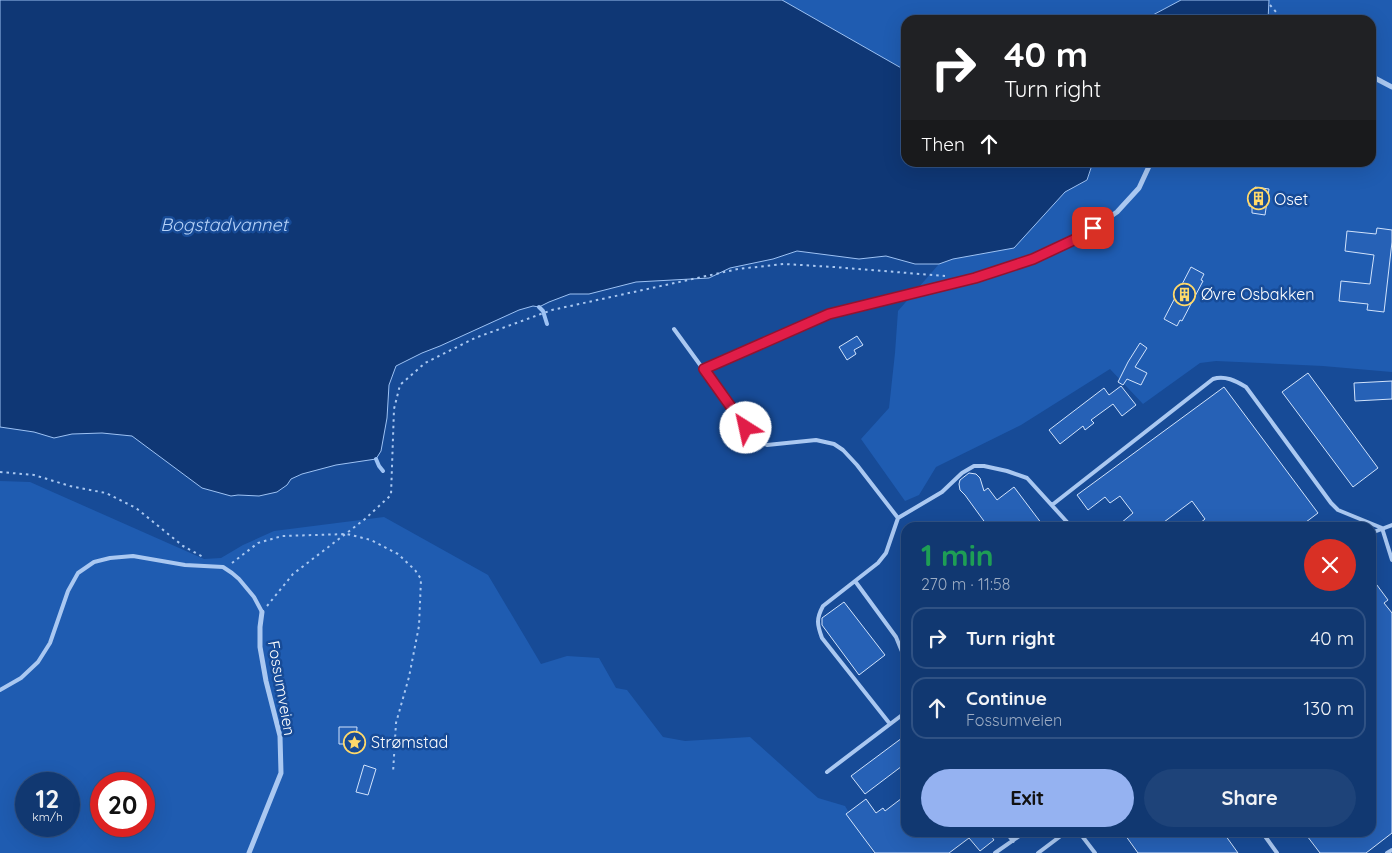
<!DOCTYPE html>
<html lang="en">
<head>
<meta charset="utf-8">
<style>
	body { margin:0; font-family:Quicksand,sans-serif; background:#1e4379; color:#f1f3f6; height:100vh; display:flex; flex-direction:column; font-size:19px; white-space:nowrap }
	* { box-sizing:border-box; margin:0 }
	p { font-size:16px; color:#9cacc3 }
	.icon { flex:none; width:28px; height:28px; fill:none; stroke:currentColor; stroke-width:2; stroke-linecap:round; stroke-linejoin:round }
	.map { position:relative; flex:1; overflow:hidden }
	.sheet { position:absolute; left:901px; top:522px; width:475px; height:315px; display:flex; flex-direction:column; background:#113871; border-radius:15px; box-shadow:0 5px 20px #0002,0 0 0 1px #305284 }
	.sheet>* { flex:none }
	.banner { position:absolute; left:901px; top:15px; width:475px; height:152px; border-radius:15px; box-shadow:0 5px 20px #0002,0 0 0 1px #305284; background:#202124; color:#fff; overflow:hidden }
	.speed { position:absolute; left:15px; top:772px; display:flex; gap:10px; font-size:25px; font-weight:700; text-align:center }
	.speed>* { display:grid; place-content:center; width:65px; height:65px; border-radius:50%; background:#113871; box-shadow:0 5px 20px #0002,0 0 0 1px #305284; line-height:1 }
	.speed small { font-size:12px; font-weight:400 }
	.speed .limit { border:8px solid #d22; background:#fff; color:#111 }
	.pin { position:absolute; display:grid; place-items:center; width:42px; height:42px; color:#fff; margin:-21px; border-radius:10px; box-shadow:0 2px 8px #0006 }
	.me { position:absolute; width:55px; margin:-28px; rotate:325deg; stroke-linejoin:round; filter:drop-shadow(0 0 4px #0008) }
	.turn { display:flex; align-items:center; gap:18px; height:105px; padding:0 20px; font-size:22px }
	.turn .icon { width:65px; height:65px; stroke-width:2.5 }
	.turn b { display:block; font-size:35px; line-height:42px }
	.then { display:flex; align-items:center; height:48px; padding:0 20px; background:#0003; gap:10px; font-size:19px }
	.round { display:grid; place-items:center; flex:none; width:52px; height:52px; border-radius:26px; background:#1e4379 }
	.head { display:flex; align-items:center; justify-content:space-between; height:85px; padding:0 20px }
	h1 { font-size:30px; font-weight:700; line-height:38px; color:#1e9e55 }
	.cta { display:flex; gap:10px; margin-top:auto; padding:10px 20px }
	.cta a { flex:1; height:58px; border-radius:30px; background:#95b2f1; color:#111; font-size:20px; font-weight:700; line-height:58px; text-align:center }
	.cta a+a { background:#1e4379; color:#f1f3f6 }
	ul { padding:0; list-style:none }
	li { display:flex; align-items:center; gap:15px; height:62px; margin:0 10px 8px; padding:0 10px; border:2px solid #305284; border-radius:15px }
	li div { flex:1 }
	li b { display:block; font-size:19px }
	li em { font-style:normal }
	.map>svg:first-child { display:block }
</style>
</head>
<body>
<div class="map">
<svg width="1392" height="853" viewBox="0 0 1392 853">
	<rect width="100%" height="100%" fill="#174b97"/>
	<path fill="#1f5cb1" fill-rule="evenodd" d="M782,0h399l-29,16 -5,4h-241v49h-3z
		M1259,0h133v372l-69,-6 -107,-5 -16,2 -57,41 -33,-35 -89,56 -85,42 -17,28 -14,6 -44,-62 28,-31 6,-55 3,-42 41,-47 14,-5 61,-11 51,-56 22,-12 4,-12 4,-5 276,-1v-142h-103l2,-15z
		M0,481l30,1 174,77 17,-1 22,-13 31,-14 110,-14 104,58 53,89 26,-8 32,2 17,30 11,2 36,47 22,4 65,-4 68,61 27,8 28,47h-873zM26,784h43v42h-43zM101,784h43v42h-43z"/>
	<path fill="#0f3775" stroke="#9dc2f4" d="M0,0h782l121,69h3v93l189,1 -4,5 -4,12 -22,12 -51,56 -61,11 -14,5h-24l-29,-8 -27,3 -62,-8 -24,8 -43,9 -21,10 -73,4 -47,12h-19l-21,8 -10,5 -6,-1 -14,4 -79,36 -18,7 -26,13 -7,19 -2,33 -6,33 -5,8 -40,6 -34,9 -11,5 -4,6 -10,7 -18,4 -21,-1 -7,1 -29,-8 -70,-52 -30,-3 -30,1 -18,4 -20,-6 -34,-5z
		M1181,0h88l-1,20h-121l4,-4z"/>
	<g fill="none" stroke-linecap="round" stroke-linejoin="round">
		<path stroke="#9dc2f4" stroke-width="4" d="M539,307l4,4 4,13
			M376,459l3,7 4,5"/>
	</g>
	<path fill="#2661b6" stroke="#d1e3fc" d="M1255,187l14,2 -4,26 -13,-2v-7h-3l1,-14 4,1z
		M1377,228l15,2v12l-8,70 -17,-2 1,-6 -29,-3 2,-20 29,3 2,-15 2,-14 -29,-4 2,-20 29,3z
		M1191,267l13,7 -3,6 2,1 -21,40 -2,-1 -3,6 -13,-7z
		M857,336l6,9 -9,5 2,4 -9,6 -8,-13z
		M1140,343l7,5 -12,19 12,6 -6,12 -14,-6 -4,6 -5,-3 10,-20z
		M1308,373l70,95 -25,19 -71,-95z
		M1392,381v18l-37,2 -1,-18z
		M1121,386l15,19 -14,11 -9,-12 -22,16 3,3 -9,7 -2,-4 -23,18 -11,-14 55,-42 5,7z
		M1224,387l94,126 -20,15h-104l11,-9 -13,-18 -36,27h-41l18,-15 -13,-17 -10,7 -5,-6 -17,13 -11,-15z
		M969,473l7,1 4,4 4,13 4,-3 9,12 17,-13 31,41h-56l-24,-33 -5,-5 -1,-6 1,-4z
		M1371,577l17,23 -4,3 8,10v220l-26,20h-46l-16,-21h67z
		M844,602l41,53 -26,20 -37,-50v-7z
		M339,727h18l-1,17h-17z
		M906,735v28l-41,31 -14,-18z
		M364,765l12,4 -8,26 -12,-3z
		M906,795v37h82l6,8 -14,11 -11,-13 -20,15h-74l-29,-39 20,-15 10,14 7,-5 2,3z
		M1123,832h100l15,21h-100z"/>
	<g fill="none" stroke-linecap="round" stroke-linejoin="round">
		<path stroke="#aac8f1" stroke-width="2" stroke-dasharray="2.5 4" stroke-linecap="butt" d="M1270,5l13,15
			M0,472l34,3 36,11 36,7 30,15 47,38 22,12
			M232,563l26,-20 24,-7 65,-2 24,6 27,14 17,16 6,9 -2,47 -10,51 -13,46 -3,50
			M267,606l26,-32 72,-55 26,-24 3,-86 6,-24 25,-22 50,-25 77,-28 186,-41 46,-5 50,3 111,9"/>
		<path stroke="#aac8f1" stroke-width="4" d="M674,329l72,99 9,11 12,6 49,-5 18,4 9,6 14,15 41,53
			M1052,505l161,-126c12,-4 23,2 33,8l85,116 7,7 44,18 10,32
			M1371,533l21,-8
			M855,581l41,56 7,17 3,26
			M0,690l21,-12 17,-16 12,-19 18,-52 10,-18 16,-11 16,-4 23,-2 52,9 38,2 9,6 7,6 15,18 8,15
			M890,724l-68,-86c-5,-14 -6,-19 1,-32l55,-43 8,-10 12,-35 44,-26 20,-19 12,-7h10l23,5 20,7 40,44 3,6
			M827,772l79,-60
			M1006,832l7,9
			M1079,832l16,21
			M1262,832l15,21
			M995,853l30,-21
			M1038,853l28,-21
			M1387,853l5,-3"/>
		<path stroke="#aac8f1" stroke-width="5" d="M1371,76l21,11
			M704,369l125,-55 146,-36 58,-19 48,-22 36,-25 22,-24 12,-26
			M249,853l32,-80 -1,-37 -14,-55 -6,-34v-20l2,-15"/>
	</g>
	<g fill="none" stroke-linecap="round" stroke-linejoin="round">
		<defs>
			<path id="route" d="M746,428l-42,-59 125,-55 146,-36 58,-19 47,-22 13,-9"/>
		</defs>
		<use href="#route" stroke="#92132f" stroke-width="12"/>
		<use href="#route" stroke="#e11d48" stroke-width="9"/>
	</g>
	<defs>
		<symbol id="building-ring" viewBox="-11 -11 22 22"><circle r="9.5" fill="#174b97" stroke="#ffd96a" stroke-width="1.5"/><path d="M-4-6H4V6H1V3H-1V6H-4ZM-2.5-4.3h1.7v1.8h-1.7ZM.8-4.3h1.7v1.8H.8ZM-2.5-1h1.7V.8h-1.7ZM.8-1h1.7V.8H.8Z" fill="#ffd96a"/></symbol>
		<symbol id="sight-ring" viewBox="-11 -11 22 22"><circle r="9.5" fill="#174b97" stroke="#ffd96a" stroke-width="1.5"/><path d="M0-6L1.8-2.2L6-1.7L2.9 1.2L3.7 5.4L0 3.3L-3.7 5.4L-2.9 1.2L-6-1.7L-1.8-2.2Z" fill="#ffd96a"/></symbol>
	</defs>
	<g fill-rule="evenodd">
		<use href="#building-ring" x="1246" y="186" width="25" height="25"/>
		<use href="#building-ring" x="1172" y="282" width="25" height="25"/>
		<use href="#sight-ring" x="342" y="730" width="25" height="25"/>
	</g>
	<g text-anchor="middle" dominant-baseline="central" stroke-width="5" stroke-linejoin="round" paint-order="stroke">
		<g font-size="16" fill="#fff" stroke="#174b97" text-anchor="start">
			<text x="1274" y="199">Oset</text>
			<text x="1201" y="294">Øvre Osbakken</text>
			<text x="371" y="742">Strømstad</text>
		</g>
		<g font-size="16" fill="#fff" stroke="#174b97">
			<text transform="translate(282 688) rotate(80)">Fossumveien</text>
		</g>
		<g font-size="18" font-style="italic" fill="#b6d2f8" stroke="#174b97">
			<text x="224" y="224">Bogstadvannet</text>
		</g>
	</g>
</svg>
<div class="speed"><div>12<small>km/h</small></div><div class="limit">20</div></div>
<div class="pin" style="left:1093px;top:228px;background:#d93025"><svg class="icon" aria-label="arrive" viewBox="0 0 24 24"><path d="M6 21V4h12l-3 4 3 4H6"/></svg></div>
<svg class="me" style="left:746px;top:428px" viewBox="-20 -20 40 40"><circle r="19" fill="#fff"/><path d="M0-13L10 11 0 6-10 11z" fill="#e11d48"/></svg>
<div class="banner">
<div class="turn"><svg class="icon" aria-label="right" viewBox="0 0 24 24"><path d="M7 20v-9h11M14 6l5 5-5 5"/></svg><div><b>40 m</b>Turn right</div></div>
<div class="then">Then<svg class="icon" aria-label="ahead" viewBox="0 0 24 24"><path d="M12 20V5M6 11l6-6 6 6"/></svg></div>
</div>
<section class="sheet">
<div class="head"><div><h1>1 min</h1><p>270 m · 11:58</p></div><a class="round" style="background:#d93025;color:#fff"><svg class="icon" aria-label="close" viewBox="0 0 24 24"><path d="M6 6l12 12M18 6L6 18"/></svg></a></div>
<ul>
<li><svg class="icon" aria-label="right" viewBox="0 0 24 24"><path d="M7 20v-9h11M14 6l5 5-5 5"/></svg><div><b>Turn right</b></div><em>40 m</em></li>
<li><svg class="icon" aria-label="ahead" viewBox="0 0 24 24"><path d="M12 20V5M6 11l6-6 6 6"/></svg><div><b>Continue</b><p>Fossumveien</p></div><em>130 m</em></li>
</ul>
<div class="cta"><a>Exit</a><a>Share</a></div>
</section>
</div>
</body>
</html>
